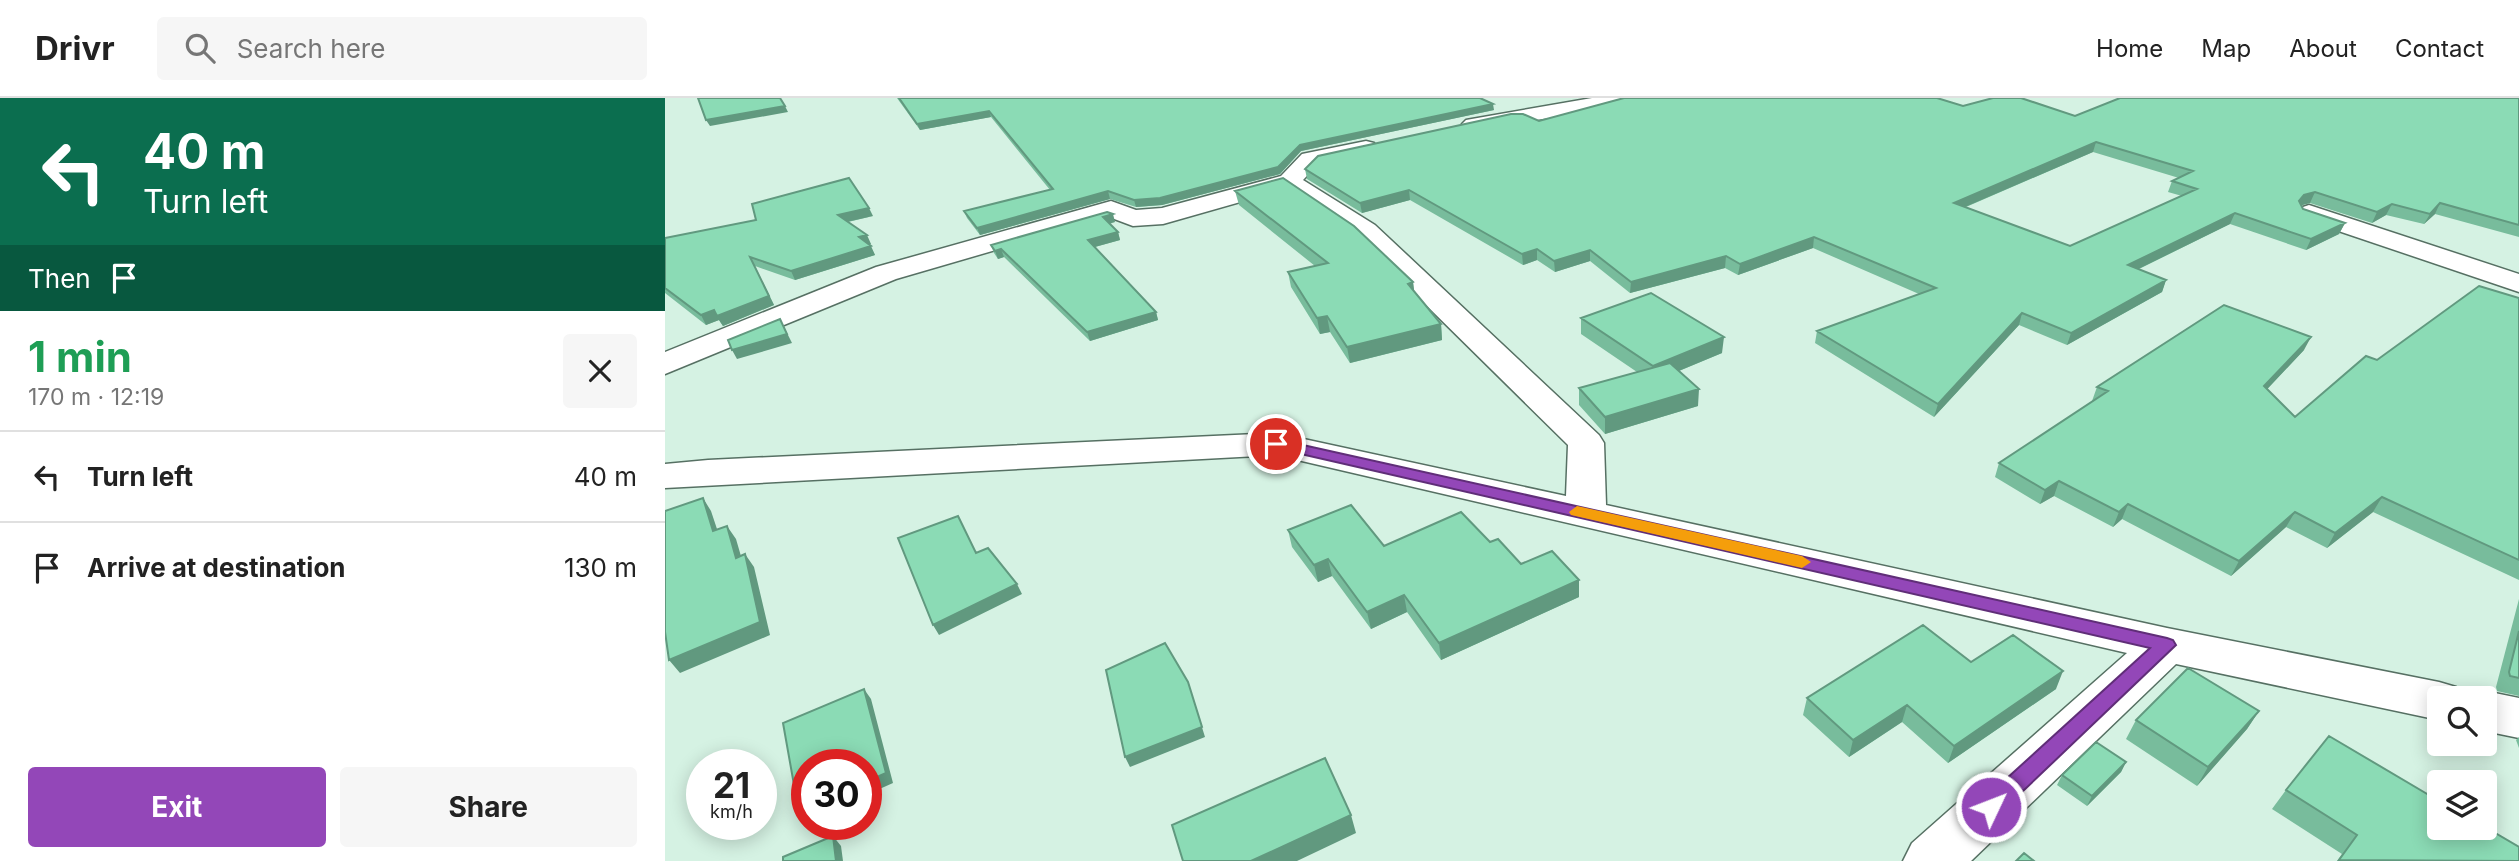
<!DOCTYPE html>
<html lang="en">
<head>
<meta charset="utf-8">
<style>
	body { margin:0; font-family:Inter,sans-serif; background:#f6f6f6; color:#222; height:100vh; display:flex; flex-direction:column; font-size:26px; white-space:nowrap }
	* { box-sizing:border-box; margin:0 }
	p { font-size:23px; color:#767676 }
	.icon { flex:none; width:38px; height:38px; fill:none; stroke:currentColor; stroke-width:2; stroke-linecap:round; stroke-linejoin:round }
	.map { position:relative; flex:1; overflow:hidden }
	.details { display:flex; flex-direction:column; background:#fff; width:665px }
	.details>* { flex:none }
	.banner { background:#0b6e4f; color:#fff; overflow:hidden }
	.fabs { position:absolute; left:1762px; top:588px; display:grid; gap:14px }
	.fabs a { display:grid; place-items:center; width:70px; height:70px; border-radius:7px; background:#fff; box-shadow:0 4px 18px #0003; font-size:35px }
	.speed { position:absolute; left:21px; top:651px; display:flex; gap:14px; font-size:35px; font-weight:700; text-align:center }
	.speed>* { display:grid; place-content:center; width:91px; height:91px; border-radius:50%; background:#fff; box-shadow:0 4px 18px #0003; line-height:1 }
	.speed small { font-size:18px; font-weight:400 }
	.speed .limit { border:10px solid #d22; background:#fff; color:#111 }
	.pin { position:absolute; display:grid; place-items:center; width:60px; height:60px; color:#fff; margin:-30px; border:4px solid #fff; border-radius:50%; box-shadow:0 2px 7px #0007 }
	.me { position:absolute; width:77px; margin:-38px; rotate:47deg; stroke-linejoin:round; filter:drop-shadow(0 0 5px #0008) }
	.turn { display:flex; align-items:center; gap:24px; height:147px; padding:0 28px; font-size:32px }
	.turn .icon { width:91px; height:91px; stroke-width:2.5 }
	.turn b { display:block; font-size:49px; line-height:60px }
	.then { display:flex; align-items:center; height:66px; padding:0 28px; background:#0003; gap:14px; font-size:26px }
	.round { display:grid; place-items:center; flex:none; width:74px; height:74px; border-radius:7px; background:#f6f6f6 }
	.headline { display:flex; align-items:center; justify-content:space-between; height:119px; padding:0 28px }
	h1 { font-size:42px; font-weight:700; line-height:52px; color:#1e9e55 }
	.button { display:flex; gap:14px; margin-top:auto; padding:14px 28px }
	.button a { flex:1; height:80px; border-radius:7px; background:#9347b8; color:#fff; font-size:28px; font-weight:700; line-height:80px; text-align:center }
	.button a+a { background:#f6f6f6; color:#222 }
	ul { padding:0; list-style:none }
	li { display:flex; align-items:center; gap:21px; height:91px; padding:0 28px; border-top:2px solid #e0e0e0 }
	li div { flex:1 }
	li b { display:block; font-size:26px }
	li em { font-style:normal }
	header { display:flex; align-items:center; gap:42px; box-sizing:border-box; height:98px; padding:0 35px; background:#fff; border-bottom:2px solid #e0e0e0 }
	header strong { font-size:33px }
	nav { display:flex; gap:38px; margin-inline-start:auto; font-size:24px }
	.search { width:490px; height:63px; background:#f6f6f6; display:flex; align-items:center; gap:18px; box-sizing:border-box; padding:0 24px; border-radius:7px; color:#767676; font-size:26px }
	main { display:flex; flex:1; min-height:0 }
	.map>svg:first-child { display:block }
</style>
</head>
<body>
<header>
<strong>Drivr</strong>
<div class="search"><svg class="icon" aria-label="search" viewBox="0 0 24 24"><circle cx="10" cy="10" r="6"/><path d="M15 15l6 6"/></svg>Search here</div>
<nav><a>Home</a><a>Map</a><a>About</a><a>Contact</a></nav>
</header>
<main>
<section class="details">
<div class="banner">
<div class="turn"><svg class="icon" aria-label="left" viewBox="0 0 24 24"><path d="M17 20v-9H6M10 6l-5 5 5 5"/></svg><div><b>40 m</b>Turn left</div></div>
<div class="then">Then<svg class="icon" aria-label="arrive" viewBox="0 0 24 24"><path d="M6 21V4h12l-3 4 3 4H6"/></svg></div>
</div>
<div class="headline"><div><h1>1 min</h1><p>170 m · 12:19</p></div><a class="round"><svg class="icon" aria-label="close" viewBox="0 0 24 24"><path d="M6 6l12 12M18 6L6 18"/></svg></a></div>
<ul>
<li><svg class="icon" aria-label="left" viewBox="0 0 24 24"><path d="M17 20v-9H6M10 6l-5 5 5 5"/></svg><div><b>Turn left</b></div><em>40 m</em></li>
<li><svg class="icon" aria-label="arrive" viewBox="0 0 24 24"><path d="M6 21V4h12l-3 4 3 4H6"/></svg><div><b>Arrive at destination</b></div><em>130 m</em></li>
</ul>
<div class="button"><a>Exit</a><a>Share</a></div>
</section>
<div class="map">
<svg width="1854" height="763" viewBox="0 0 1854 763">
	<rect width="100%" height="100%" fill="#d5f2e3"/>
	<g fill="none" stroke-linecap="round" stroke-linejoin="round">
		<defs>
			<path id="minor" d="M927,0h33l-3,4 -42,11 -107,17 -7,-2 -4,-4 4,-4z
				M701,43l8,2 3,5 -3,5 -56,11 -15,16 72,45 224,210 5,8 2,62 561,123 272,54 17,5 6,11h-23v22l-263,-56 -205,197h-68l9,-18 215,-190 -851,-198 -611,33v-24l43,-4 568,-27 290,63 2,-51 -211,-208 -71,-48 -123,35 -30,2 -24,-9 -213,62 -231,95v-22l211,-85 235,-66 25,9 26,-2 119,-32 21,-22z
				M1644,107l210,69v18l-219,-74 -4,-5 4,-5z
				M1820,593l34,7v40l-34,-7v-33h-18z"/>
		</defs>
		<use href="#minor" stroke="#567063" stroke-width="3"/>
		<use href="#minor" fill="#fff" fill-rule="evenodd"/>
	</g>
	<path fill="#78bc9c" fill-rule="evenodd" d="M232,0h583l14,12 -193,41 -21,23 -118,31 -26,2 -26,-8 -130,36 -13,-17 -3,-7 86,-21 -59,-73 -71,13z
		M1854,0v139l-84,-23 -11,10 -38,-9 -14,8 -62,-20 -9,2 2,4 42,14 -6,11 -33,16 -76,-26 -91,45 27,11 -4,12 -95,53 -48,-20 -85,92 -119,-74 2,-12 102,-37 -106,-46 -75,27 -13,-7 -95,25 -40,-32 -35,11 -18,-12 -14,5 -113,-65 -48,13 -55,-34 -2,-10 234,-48 424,-15 112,10zM1428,54l86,26 -7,3 -4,11 14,4 -112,50 -104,-39z
		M570,93l178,91 1,9 27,33 1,16 -92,23 -20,-31 -10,2 -29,-47 -3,-15 27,-6 -76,-61z
		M208,118l-25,6 23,22h-2l6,11 -80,25 -40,-14 19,39 -51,21 -4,-6 -13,5 -41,-32v-55z
		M450,124l-6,2 9,8 2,8 -25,7 61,65 2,8 -68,21 -86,-84 -6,2 -4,-6 -3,-8z
		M1854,200v282l-146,-68 -46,36 -41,-21 -55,49 -109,-57 -9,8 -59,-31 -14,8 -45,-27 4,-14 94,-62h-1l5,-14 207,-37 -37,39 28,28 82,-57z
		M916,220l141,35 -43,18 19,35 -93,28 -26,-29v-17l58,-16 -56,-38z
		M623,432l96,16 106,-4 31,22 58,33 -138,63 -34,-48 -36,17 -39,-53 -14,6 -26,-35z
		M1854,501v97l-22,-5 -1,-4z
		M1306,564l85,27 -108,74 -46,-41 -53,35 -46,-42 4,-17z
		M1594,613l-12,18 -50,57 -71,-47 10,-19z
		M1854,639v11l-3,-8z
		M1461,664l-5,10 -34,34 -30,-21 5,-10z
		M1621,692l233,71h-182l5,-7 -70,-45z"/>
	<path fill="#61997f" d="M828,6l1,6 -193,41 -21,23 -118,31 -26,2 -2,-7 166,-55z
		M120,8l3,6 -78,14 -4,-6z
		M324,13l2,6 -71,13 -3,-6z
		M1431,44l-3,10 -142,61 3,-10z
		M744,92l1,10 -48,13 -2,-10z
		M443,93l2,8 -130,36 -3,-7z
		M1650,94l-5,11 -11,3v-5l5,-6z
		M1775,105l-5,11 -11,10 6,-10z
		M1727,106l-6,11 -14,8 5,-11z
		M204,110l4,8 -31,7 -4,-8z
		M1570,115l-5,11 -106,52 4,-11z
		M448,116l2,8 -10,3 -2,-8z
		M1680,125l-6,11 -33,16 5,-11z
		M453,134l2,8 -29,8 -3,-8z
		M202,137l4,9 -8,2 -4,-9z
		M1149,139l-1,11 -75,27 2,-11z
		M206,148l4,9 -80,25 -4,-9z
		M336,151l3,8 -6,2 -3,-8z
		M872,151v11l-14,5 -1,-11z
		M925,152v11l-35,11 -1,-11z
		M1061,158l-1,12 -95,25 1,-11z
		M85,159l24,48 -51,21 -4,-6 -13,5 -5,-10z
		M1501,182l-4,12 -95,53 4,-12z
		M748,184l2,16 -7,-14z
		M491,214l2,8 -68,21 -3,-9z
		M1357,215l-3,12 -85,92 4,-13z
		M662,218l3,16 -10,2 -3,-16z
		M115,221l12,24 -55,16 -5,-9z
		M776,226l1,16 -92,23 -3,-16z
		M1059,239l-2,16 -70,29 1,-16z
		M1646,239l-7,13 -47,50 7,-14z
		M1034,291l-1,17 -93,28v-17z
		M1394,383l-5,15 -14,8 5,-14z
		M1717,399l-9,15 -46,36 8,-15z
		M38,400l8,13 11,33 -9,-13z
		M1463,406l-6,15 -9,8 6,-15z
		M1630,414l-9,15 -55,49 8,-15z
		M62,428l9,13 9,31 -9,-12z
		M80,456l9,13 16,68 -90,38 -11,-13z
		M663,461l4,17 -14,6 -4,-17z
		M914,482v17l-138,63 -2,-17z
		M352,486l5,10 -83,41 -6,-10z
		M739,497l3,17 -36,17 -4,-17z
		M1398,573l-7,18 -108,74 6,-17z
		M523,584l17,55 -75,30 -5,-10z
		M199,591l7,10 22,84 -27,12z
		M1242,607l-5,17 -53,35 4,-17z
		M1594,613l-12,18 -50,57 11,-19z
		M1461,664l-5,10 -34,34 5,-10z
		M142,711v13l-8,-9z
		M686,717l5,18 -59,28h-46z
		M168,738l8,10 2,15h-7z"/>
	<path fill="#8bdbb5" stroke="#61997f" stroke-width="2" fill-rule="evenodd" d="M33,0h82l5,8 -79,14z
		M234,0h581l13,6 -193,41 -22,22 -118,31 -26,2 -26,-9 -131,37 -13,-17 89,-22 -64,-78 -72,13z
		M959,0h313l26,8 30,-8h28l54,18 45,-18h399v127l-79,-22 -10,11 -38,-10 -15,8 -62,-20 -11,3 -5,6 4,8 42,14 -34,16 -76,-26 -107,52 38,15 -95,53 -49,-20 -84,91 -121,-73 119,-43 -122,-51 -74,27 -14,-8 -95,26 -41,-32 -36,11 -17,-12 -15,5 -113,-64 -49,13 -55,-34 13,-13 193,-42h12l16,7zM1431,44l97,29 -21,10 25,8 -127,57 -116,-43z
		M184,80l20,30 -31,7 29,20 -8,2 12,9 -80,25 -41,-14 19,39 -52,20 -3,-6 -13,5 -36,-27v-50l91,-18 -4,-16z
		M618,80l71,48 59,56 -5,2 33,40 -94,23 -20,-31 -10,2 -29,-46 40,-9 -93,-72z
		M442,114l6,2 -10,3 15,15 -30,8 68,72 -69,20 -86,-83 -6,2 -4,-6z
		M1814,188l40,12v262l-137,-63 -47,36 -40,-21 -56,49 -111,-57 -9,8 -60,-31 -14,9 -46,-27 109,-72 -11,-4 127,-82 87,32 -47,49 31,31 71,-61 11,4z
		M986,195l73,44 -71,29 -72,-48z
		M115,221l7,15 -55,16 -4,-10z
		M1005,265l29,26 -94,28 -26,-29z
		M38,400l10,33 14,-5 9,32 9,-4 15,68 -91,38 -4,-28v-121z
		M686,407l33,41 77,-34 29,30 8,-3 23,25 31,-13 27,29 -140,63 -35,-48 -37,17 -39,-53 -14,6 -26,-35z
		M293,418l18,37 12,-5 29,36 -84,41 -35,-87z
		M1258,527l48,37 42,-27 50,36 -109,75 -47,-41 -54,35 -46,-42z
		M1854,533v47l-9,-2 -1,-4z
		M500,545l23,39 14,45 -77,30 -19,-87z
		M1523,570l71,43 -51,56 -72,-47z
		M199,591l22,84 -20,9v-17h-59v44l-8,4 -16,-90z
		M1664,638l110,65v27l46,-1 34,20v14l-180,-1 18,-25 -71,-45z
		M1431,644l30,20 -34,34 -30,-21z
		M660,660l26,57 -100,46h-68l-11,-36z
		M168,738l3,25h-53v-4z
		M1359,755l10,8h-18z"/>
	<path fill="#9347b8" stroke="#602e78" stroke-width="2" d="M611,341l891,199 6,2 3,5 -177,169 -8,3 -8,-3 -4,-7 4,-7 167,-152 -880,-201 -2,-3 2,-3z"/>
	<path fill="#f59e0b" d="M912,408l225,50 9,6 -9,6 -231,-53 -2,-3z"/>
</svg>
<div class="fabs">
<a><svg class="icon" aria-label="search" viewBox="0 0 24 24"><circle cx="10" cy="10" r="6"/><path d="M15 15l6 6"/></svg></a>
<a><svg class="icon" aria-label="layers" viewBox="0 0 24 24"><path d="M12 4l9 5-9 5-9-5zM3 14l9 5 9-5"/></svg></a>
</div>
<div class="speed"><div>21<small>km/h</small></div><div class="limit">30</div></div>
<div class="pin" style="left:611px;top:346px;background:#d93025"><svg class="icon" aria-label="arrive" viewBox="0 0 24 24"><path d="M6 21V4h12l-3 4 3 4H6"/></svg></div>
<svg class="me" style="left:1326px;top:709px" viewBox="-20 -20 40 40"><circle r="17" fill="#9347b8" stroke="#fff" stroke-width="3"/><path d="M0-11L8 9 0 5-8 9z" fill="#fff"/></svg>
</div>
</main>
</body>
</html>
